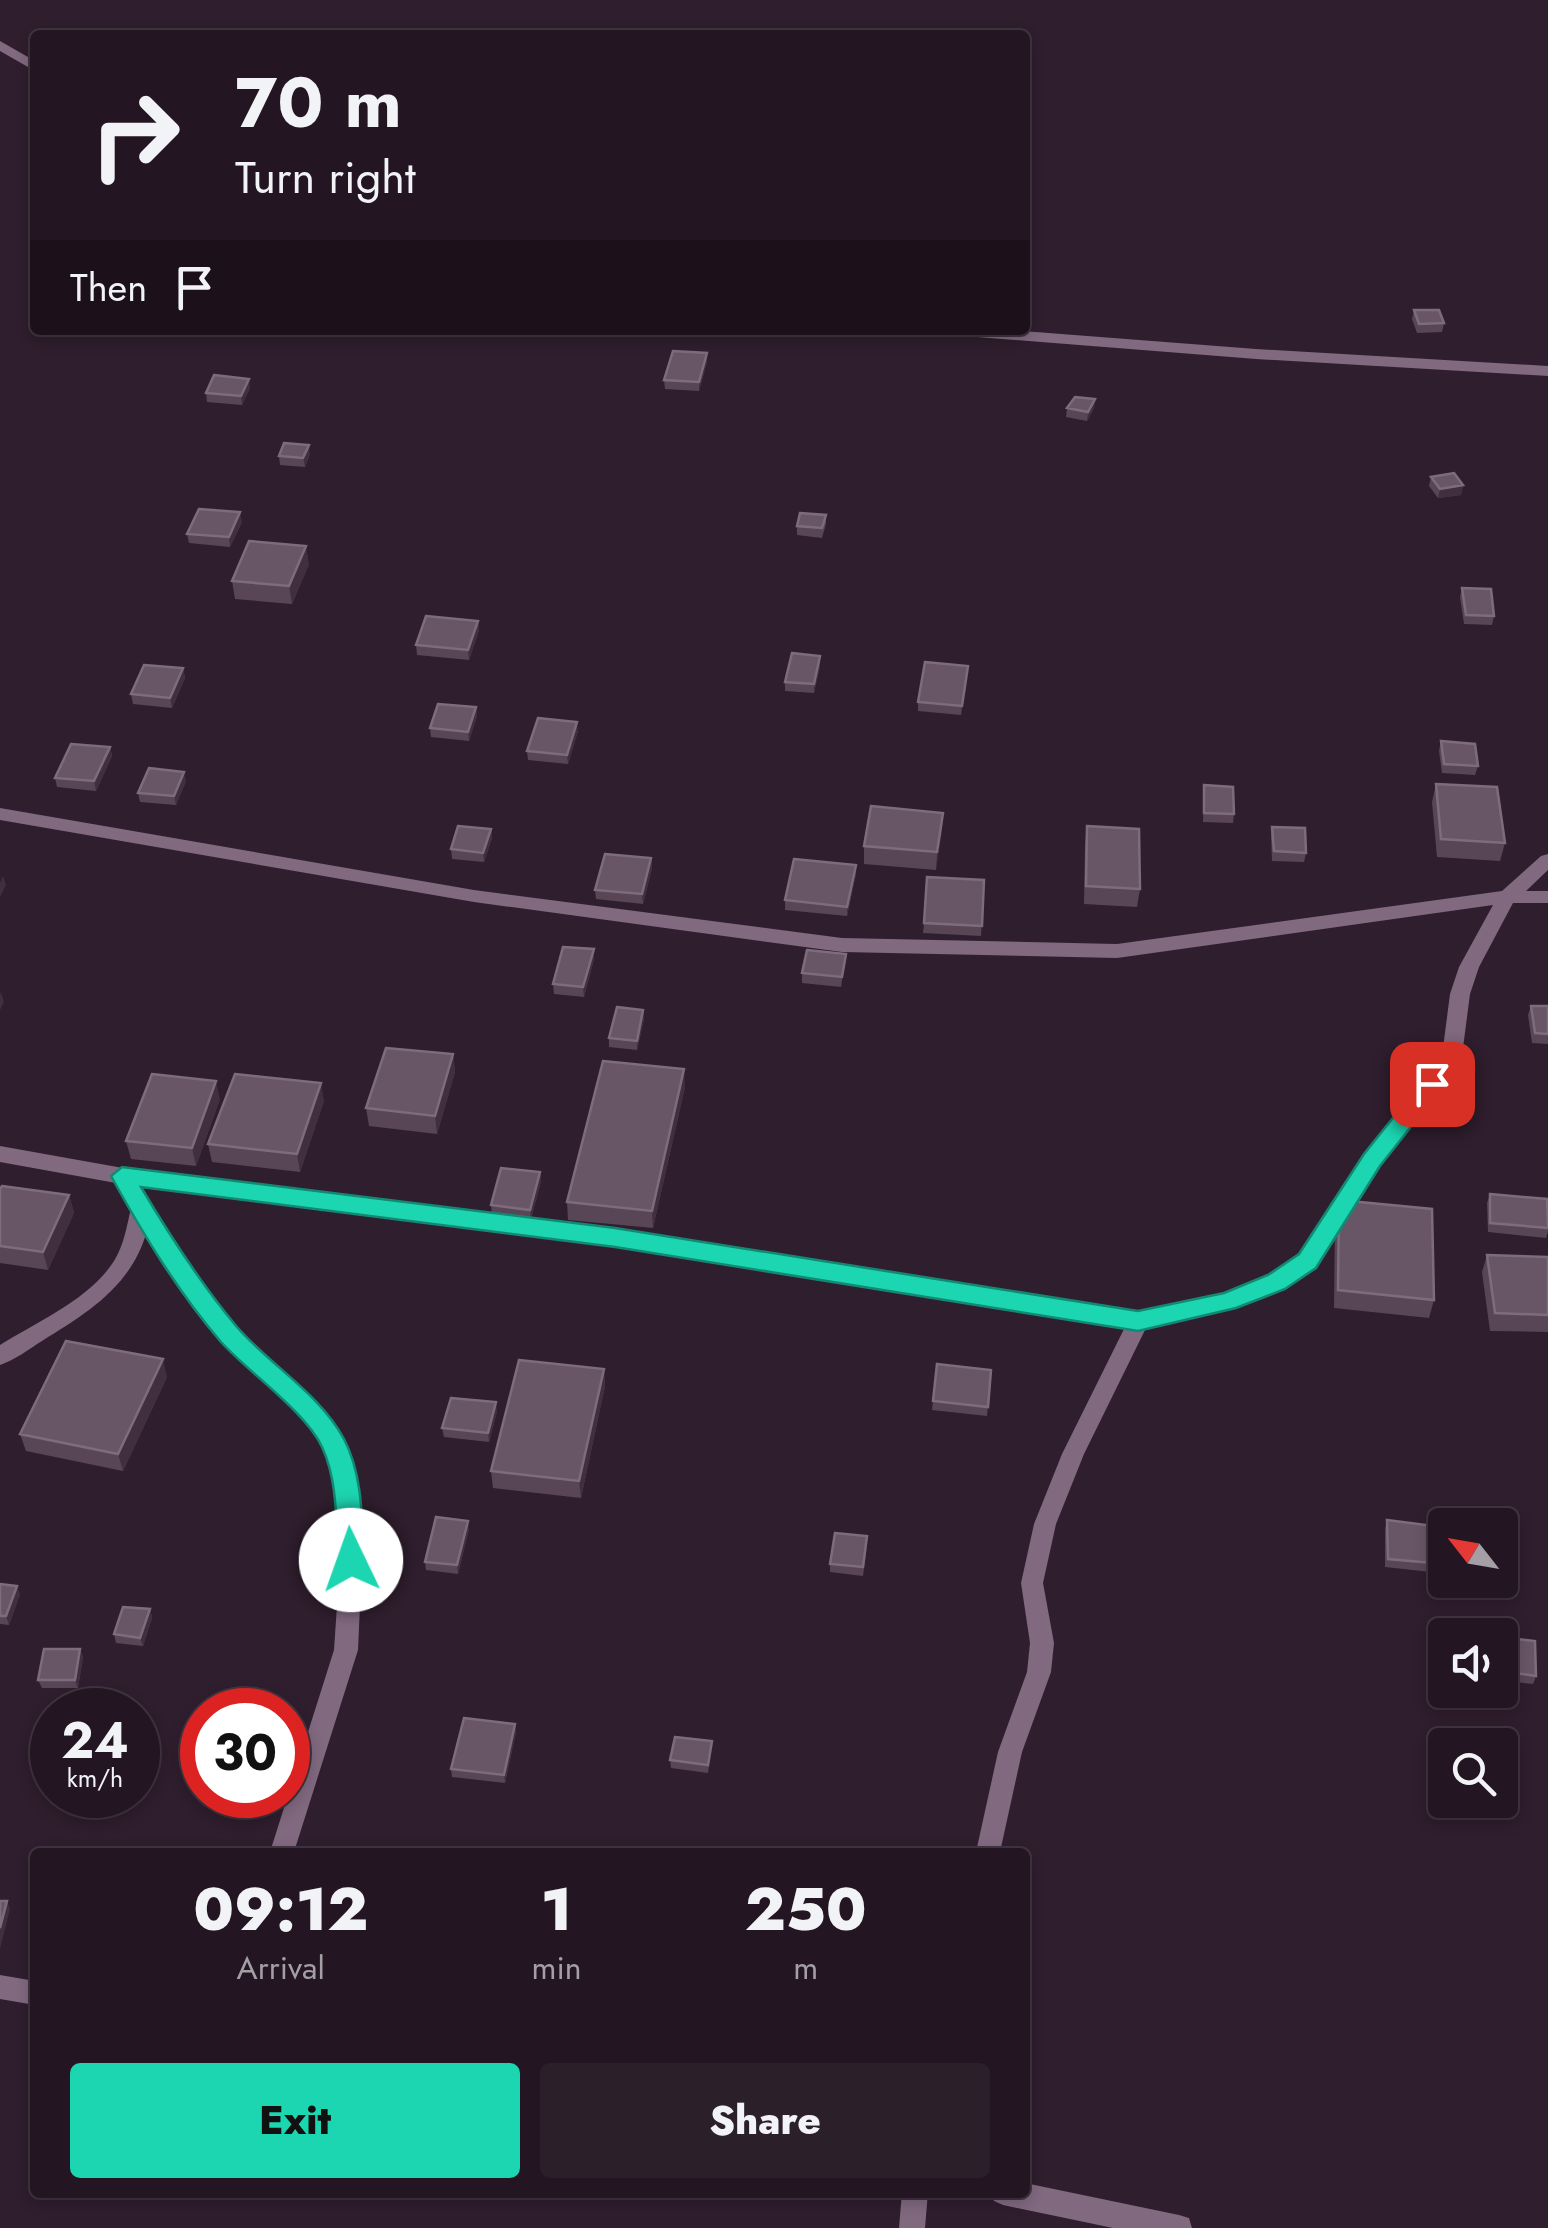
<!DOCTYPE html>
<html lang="en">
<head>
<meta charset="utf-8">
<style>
	body { margin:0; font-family:Jost,sans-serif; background:#2b1f2a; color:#f1f3f6; height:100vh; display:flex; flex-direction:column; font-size:38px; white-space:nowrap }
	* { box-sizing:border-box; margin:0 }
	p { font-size:32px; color:#a39fa5 }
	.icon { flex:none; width:55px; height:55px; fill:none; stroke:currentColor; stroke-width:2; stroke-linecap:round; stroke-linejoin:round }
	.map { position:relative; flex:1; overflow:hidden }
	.side { position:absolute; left:30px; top:1848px; width:1000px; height:350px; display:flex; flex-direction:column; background:#231622; border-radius:10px; box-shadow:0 5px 15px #0003,0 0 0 2px #403540 }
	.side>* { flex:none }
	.top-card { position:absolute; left:30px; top:30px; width:1000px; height:305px; border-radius:10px; box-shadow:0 5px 15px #0003,0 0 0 2px #403540; background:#231622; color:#f1f3f6; overflow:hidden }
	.needle { width:65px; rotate:301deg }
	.buttons { position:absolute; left:1428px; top:1508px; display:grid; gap:20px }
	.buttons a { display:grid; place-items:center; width:90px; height:90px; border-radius:10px; background:#231622; box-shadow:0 5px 15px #0003,0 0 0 2px #403540; font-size:50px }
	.speed { position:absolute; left:30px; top:1688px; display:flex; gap:20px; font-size:50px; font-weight:700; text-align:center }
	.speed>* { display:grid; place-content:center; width:130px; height:130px; border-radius:50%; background:#231622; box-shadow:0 5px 15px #0003,0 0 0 2px #403540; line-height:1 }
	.speed small { font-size:25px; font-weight:400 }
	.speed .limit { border:15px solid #d22; background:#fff; color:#111 }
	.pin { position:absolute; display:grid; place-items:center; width:85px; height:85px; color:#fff; margin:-42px; border-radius:20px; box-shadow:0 5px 15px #0006 }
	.me { position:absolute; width:110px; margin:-55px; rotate:357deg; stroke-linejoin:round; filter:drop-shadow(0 0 8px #0008) }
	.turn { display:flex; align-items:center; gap:35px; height:210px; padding:0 40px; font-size:45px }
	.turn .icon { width:130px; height:130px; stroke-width:2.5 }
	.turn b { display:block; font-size:70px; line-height:85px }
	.then { display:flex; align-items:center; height:95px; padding:0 40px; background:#0003; gap:20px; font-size:38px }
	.eta { display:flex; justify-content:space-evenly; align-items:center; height:170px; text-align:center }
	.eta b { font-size:60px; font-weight:800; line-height:70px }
	.button { display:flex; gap:20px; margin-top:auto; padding:20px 40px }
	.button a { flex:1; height:115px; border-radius:10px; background:#1cd5b1; color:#111; font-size:40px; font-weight:800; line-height:115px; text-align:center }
	.button a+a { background:#2b1f2a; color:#f1f3f6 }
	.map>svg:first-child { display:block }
</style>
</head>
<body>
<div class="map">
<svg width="1548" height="2228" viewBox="0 0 1548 2228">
	<rect width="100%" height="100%" fill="#2f1e2e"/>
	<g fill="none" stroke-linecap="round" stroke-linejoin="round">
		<path fill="#816980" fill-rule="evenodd" d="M0,41l35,20v10l-35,-20z
			M944,330h65l247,19 292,17v10l-292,-17 -304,-24z
			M0,808l474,82 368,48 275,6 385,-53 39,-35 7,-2v16l-22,21h22v12h-35l-34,64 -9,27 -7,54 -23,41 -61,76 -64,102 -32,21 -49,20 -88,20 -62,126 -28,70 -13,59 11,60 -3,29 -29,80 -22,100h-24l22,-100 29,-80 3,-29 -9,-60 13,-59 28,-70 63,-127 -510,-81 -476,-60 33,57 66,86 88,86 19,29 14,53 3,64 -4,89 -64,202h-24l64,-202 6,-89 -3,-64 -13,-50 -14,-20 -88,-86 -76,-107c-16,53 -59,79 -104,107 -13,8 -27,19 -42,24v-20c37,-23 90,-46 114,-84 10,-16 13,-36 17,-53l-15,-25 -116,-21v-16l123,22 492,62 524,83 85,-19 45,-18 32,-21 64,-100 61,-76 17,-31 7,-54 9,-27 34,-62 -376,53 -275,-6 -368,-50 -474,-82z
			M0,1975l35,6v24l-35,-6z
			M1025,2183l154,32 10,3 3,10h-79l-110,-23 -9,-4 -4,-9h35z
			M902,2192h26l-3,36h-26z"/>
	</g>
	<path fill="#584657" d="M1414,310l30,13 -2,9 -25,1 -5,-14z
		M707,362l-8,29 -34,-2 -1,-9z
		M250,388l-8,17 -35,-3 -1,-9z
		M1095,399l-1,9 -7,13 -21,-4 1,-9z
		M310,454l-5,13 -25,-2 -1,-9z
		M1431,477l32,8 -2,10 -23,3 -9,-12z
		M826,515v9l-4,14 -25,-3v-9z
		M242,522l-12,25 -41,-4 -2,-9z
		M309,564l-17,40 -57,-5 -3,-18z
		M1462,588l32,28 -2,9 -28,-1 -4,-27z
		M478,621l1,9 -10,30 -52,-5 -1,-10z
		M820,666l-6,27 -29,-2v-9z
		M968,666l-7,49 -43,-4v-9z
		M183,668l2,10 -13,30 -39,-4 -2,-10z
		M476,707l1,9 -8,25 -38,-4 -1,-9z
		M578,731l-10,33 -40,-4 -1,-9z
		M1441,741l37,25 -3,9 -33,-2 -3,-22z
		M110,747l2,9 -16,35 -39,-4 -2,-9z
		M186,781l-10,24 -36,-3 -2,-9z
		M1436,784l69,59 -5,18 -63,-4 -5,-55z
		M1204,785l30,29 -1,9 -30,-1z
		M943,813l-7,57 -72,-6v-18z
		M1087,826l53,63 -3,18 -53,-3 1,-60z
		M1272,827l34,26 -2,9 -32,-1 -1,-25z
		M491,829l1,9 -8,24 -32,-3 -1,-10z
		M651,858l1,10 -9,36 -47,-5 -1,-9z
		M856,865v9l-9,42 -62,-6v-10z
		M984,880l-3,56 -58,-3 1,-10z
		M594,949v10l-10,38 -30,-3 -1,-10z
		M846,954l-5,33 -39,-4v-10z
		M1531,1006h17v38l-16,-1 -4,-28z
		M643,1010l1,9 -7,31 -28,-3v-9z
		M453,1054l2,18 -18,62 -68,-8 -3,-18z
		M685,1087l-32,141 -85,-8 -1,-18z
		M220,1099l-24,67 -65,-7 -5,-18z
		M324,1101l-24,71 -88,-10 -4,-18z
		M540,1172l1,9 -10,38 -39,-5 -1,-9z
		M0,1189l69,6 5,18 -26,57 -48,-7z
		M1490,1194l58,19v19l-2,6 -58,-6 -1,-29z
		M1339,1200l95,100 -5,18 -95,-10 1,-90z
		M1487,1255l61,2v75l-58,-1 -8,-59z
		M937,1364l54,6 -4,46 -55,-6z
		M604,1369l1,17 -24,112 -88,-10 -2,-17z
		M167,1377l-44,94 -97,-20 -6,-17z
		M497,1411l-8,31 -45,-5 -2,-9z
		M1387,1520l56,44 -3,9 -55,-6v-38z
		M469,1529l-11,45 -32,-4 -1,-8z
		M867,1544l-4,32 -33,-4v-8z
		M0,1584l20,10 -11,31 -9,-1z
		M150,1609l2,9 -9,28 -27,-3 -2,-9z
		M1500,1637l36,39 -3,8 -33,-4z
		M80,1649l3,8 -5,31h-36l-4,-8z
		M515,1724l1,8 -11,51 -53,-6 -1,-8z
		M712,1741l-4,32 -37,-5 -1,-8z"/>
	<path fill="#412f40" d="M707,353v9l-8,29v-9z
		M249,379l1,9 -8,17 -1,-9z
		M1095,399l-1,9 -7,13 1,-9z
		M309,445l1,9 -5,13 -2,-9z
		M1463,485l-2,10 -23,3 2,-9z
		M240,512l2,10 -12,25 -1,-10z
		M306,546l3,18 -17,40 -3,-18z
		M478,621l1,9 -10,30 -1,-10z
		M820,656v10l-6,27v-9z
		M183,668l2,10 -13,30 -2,-10z
		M476,707l1,9 -8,25 -1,-9z
		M577,722l1,9 -10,33 -1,-9z
		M110,747l2,9 -16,35 -2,-10z
		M184,772l2,9 -10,24 -2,-9z
		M943,813l-1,18 -6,39 1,-18z
		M491,829l1,9 -8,24 -1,-9z
		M651,858l1,10 -9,36 -1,-10z
		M856,865v9l-9,42v-9z
		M3,876l3,9 -6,12v-14z
		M594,949v10l-10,38 -1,-10z
		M1,992l3,10 -4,8v-15z
		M643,1010l1,9 -7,31v-9z
		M453,1054l2,18 -18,62 -2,-18z
		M684,1069l1,18 -32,141 -1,-17z
		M216,1081l4,18 -24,67 -4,-18z
		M321,1083l3,18 -24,71 -3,-18z
		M540,1172l1,9 -10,38 -1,-9z
		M69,1195l5,18 -26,57 -5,-18z
		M163,1359l4,18 -44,94 -5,-17z
		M604,1369l1,17 -24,112 -2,-17z
		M496,1402l1,9 -8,31 -1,-9z
		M468,1521l1,8 -11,45 -1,-9z
		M17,1586l3,8 -11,31 -3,-9z
		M150,1609l2,9 -9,28 -3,-8z
		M80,1649l3,8 -5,31 -3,-8z
		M515,1724l1,8 -11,51 -1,-8z
		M7,1901l3,8 -10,40v-21z"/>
	<path fill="#685667" stroke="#7d6c7c" stroke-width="2.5" d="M1414,310h25l5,13 -25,1z
		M673,351l34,2 -8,29 -35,-2z
		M214,375l35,4 -8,17 -35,-3z
		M1075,397l20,2 -7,13 -21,-4z
		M284,443l25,2 -6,13 -24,-2z
		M1454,473l9,12 -23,4 -9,-12z
		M199,509l41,3 -11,25 -42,-3z
		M800,513l26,2 -4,13 -25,-2z
		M249,541l57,5 -17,40 -57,-5z
		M1462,588l29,1 3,27 -28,-1z
		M426,616l52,5 -10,29 -52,-5z
		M792,653l28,3 -6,28 -29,-2z
		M925,662l43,4 -6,40 -44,-4z
		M144,665l39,3 -13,30 -39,-4z
		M438,704l38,3 -8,25 -38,-4z
		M538,718l39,4 -10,33 -40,-4z
		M1441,741l34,3 3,22 -34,-2z
		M71,744l39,3 -16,34 -39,-3z
		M149,768l35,4 -10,24 -36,-3z
		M1436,784l61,3 8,56 -64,-4z
		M1204,785l29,2 1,27 -30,-1z
		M871,806l72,7 -6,39 -73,-6z
		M458,826l33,3 -8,24 -32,-4z
		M1087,826l52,3 1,60 -54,-3z
		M1272,827l33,1 1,25 -32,-2z
		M605,854l46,4 -9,36 -47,-4z
		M794,859l62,6 -9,42 -62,-7z
		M927,877l57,3 -2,46 -58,-3z
		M563,947l31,2 -11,38 -30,-3z
		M807,950l39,4 -4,23 -40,-4z
		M1531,1006h17v28l-13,-1z
		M617,1007l26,3 -6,31 -28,-3z
		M386,1048l67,6 -18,62 -69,-8z
		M603,1061l81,8 -32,142 -85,-9z
		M152,1074l64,7 -24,67 -66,-7z
		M235,1074l86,9 -24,71 -89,-10z
		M501,1168l39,4 -10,38 -39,-5z
		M2,1186l67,9 -26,57 -43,-6v-57z
		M1490,1194l57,5 1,29 -58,-5z
		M1339,1200l93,9 2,91 -96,-10z
		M1487,1255l61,2v58l-53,-2z
		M66,1341l97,18 -45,95 -98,-20z
		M519,1360l85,9 -25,112 -88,-10z
		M937,1364l54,6 -3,37 -55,-6z
		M451,1398l45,4 -8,31 -46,-5z
		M436,1517l32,4 -11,44 -32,-3z
		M1387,1520l55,7 1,37 -55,-5z
		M835,1533l32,3 -4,31 -33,-3z
		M0,1584l17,2 -11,30h-6z
		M123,1607l27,2 -10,29 -26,-4z
		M1500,1637l35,4 1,35 -36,-5z
		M44,1649h36l-5,31h-37z
		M464,1718l51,6 -11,51 -53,-6z
		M675,1737l37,4 -4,24 -38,-5z
		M0,1901h7l-7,27z"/>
	<path fill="#1cd5b1" stroke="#128a73" stroke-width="2.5" d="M1432,1075l8,3 4,6 -4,6 -60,76 -64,102 -31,21 -49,19 -98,23 -523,-84 -474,-60c29,49 60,97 96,140 33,38 83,67 107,112 19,36 18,82 20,121l-4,8 -9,3 -9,-3 -4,-8c-2,-36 0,-79 -16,-113 -16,-35 -74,-75 -101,-105 -43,-50 -78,-108 -110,-166l11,-9 493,61 523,83 86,-18 44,-18 31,-21 65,-100 61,-76z"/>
</svg>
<div class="buttons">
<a><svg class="needle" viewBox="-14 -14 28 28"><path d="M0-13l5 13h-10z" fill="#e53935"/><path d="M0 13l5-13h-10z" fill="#a39fa5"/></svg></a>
<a><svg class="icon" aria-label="sound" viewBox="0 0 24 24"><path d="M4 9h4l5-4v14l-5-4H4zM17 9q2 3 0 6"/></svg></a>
<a><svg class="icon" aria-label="search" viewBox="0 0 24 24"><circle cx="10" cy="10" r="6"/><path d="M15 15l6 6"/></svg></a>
</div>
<div class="speed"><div>24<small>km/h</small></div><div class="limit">30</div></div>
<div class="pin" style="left:1432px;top:1084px;background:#d93025"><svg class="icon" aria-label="arrive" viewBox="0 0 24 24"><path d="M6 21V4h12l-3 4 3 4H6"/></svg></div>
<svg class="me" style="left:351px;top:1560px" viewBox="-20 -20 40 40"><circle r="19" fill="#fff"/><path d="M0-13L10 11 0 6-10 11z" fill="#1cd5b1"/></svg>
<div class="top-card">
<div class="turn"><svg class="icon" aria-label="right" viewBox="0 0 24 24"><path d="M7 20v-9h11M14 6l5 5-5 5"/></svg><div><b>70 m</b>Turn right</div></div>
<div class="then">Then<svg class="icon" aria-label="arrive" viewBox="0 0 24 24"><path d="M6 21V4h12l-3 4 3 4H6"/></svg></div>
</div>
<section class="side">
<div class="eta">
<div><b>09:12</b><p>Arrival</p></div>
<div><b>1</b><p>min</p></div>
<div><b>250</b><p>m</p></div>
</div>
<div class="button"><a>Exit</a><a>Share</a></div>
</section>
</div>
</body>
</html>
